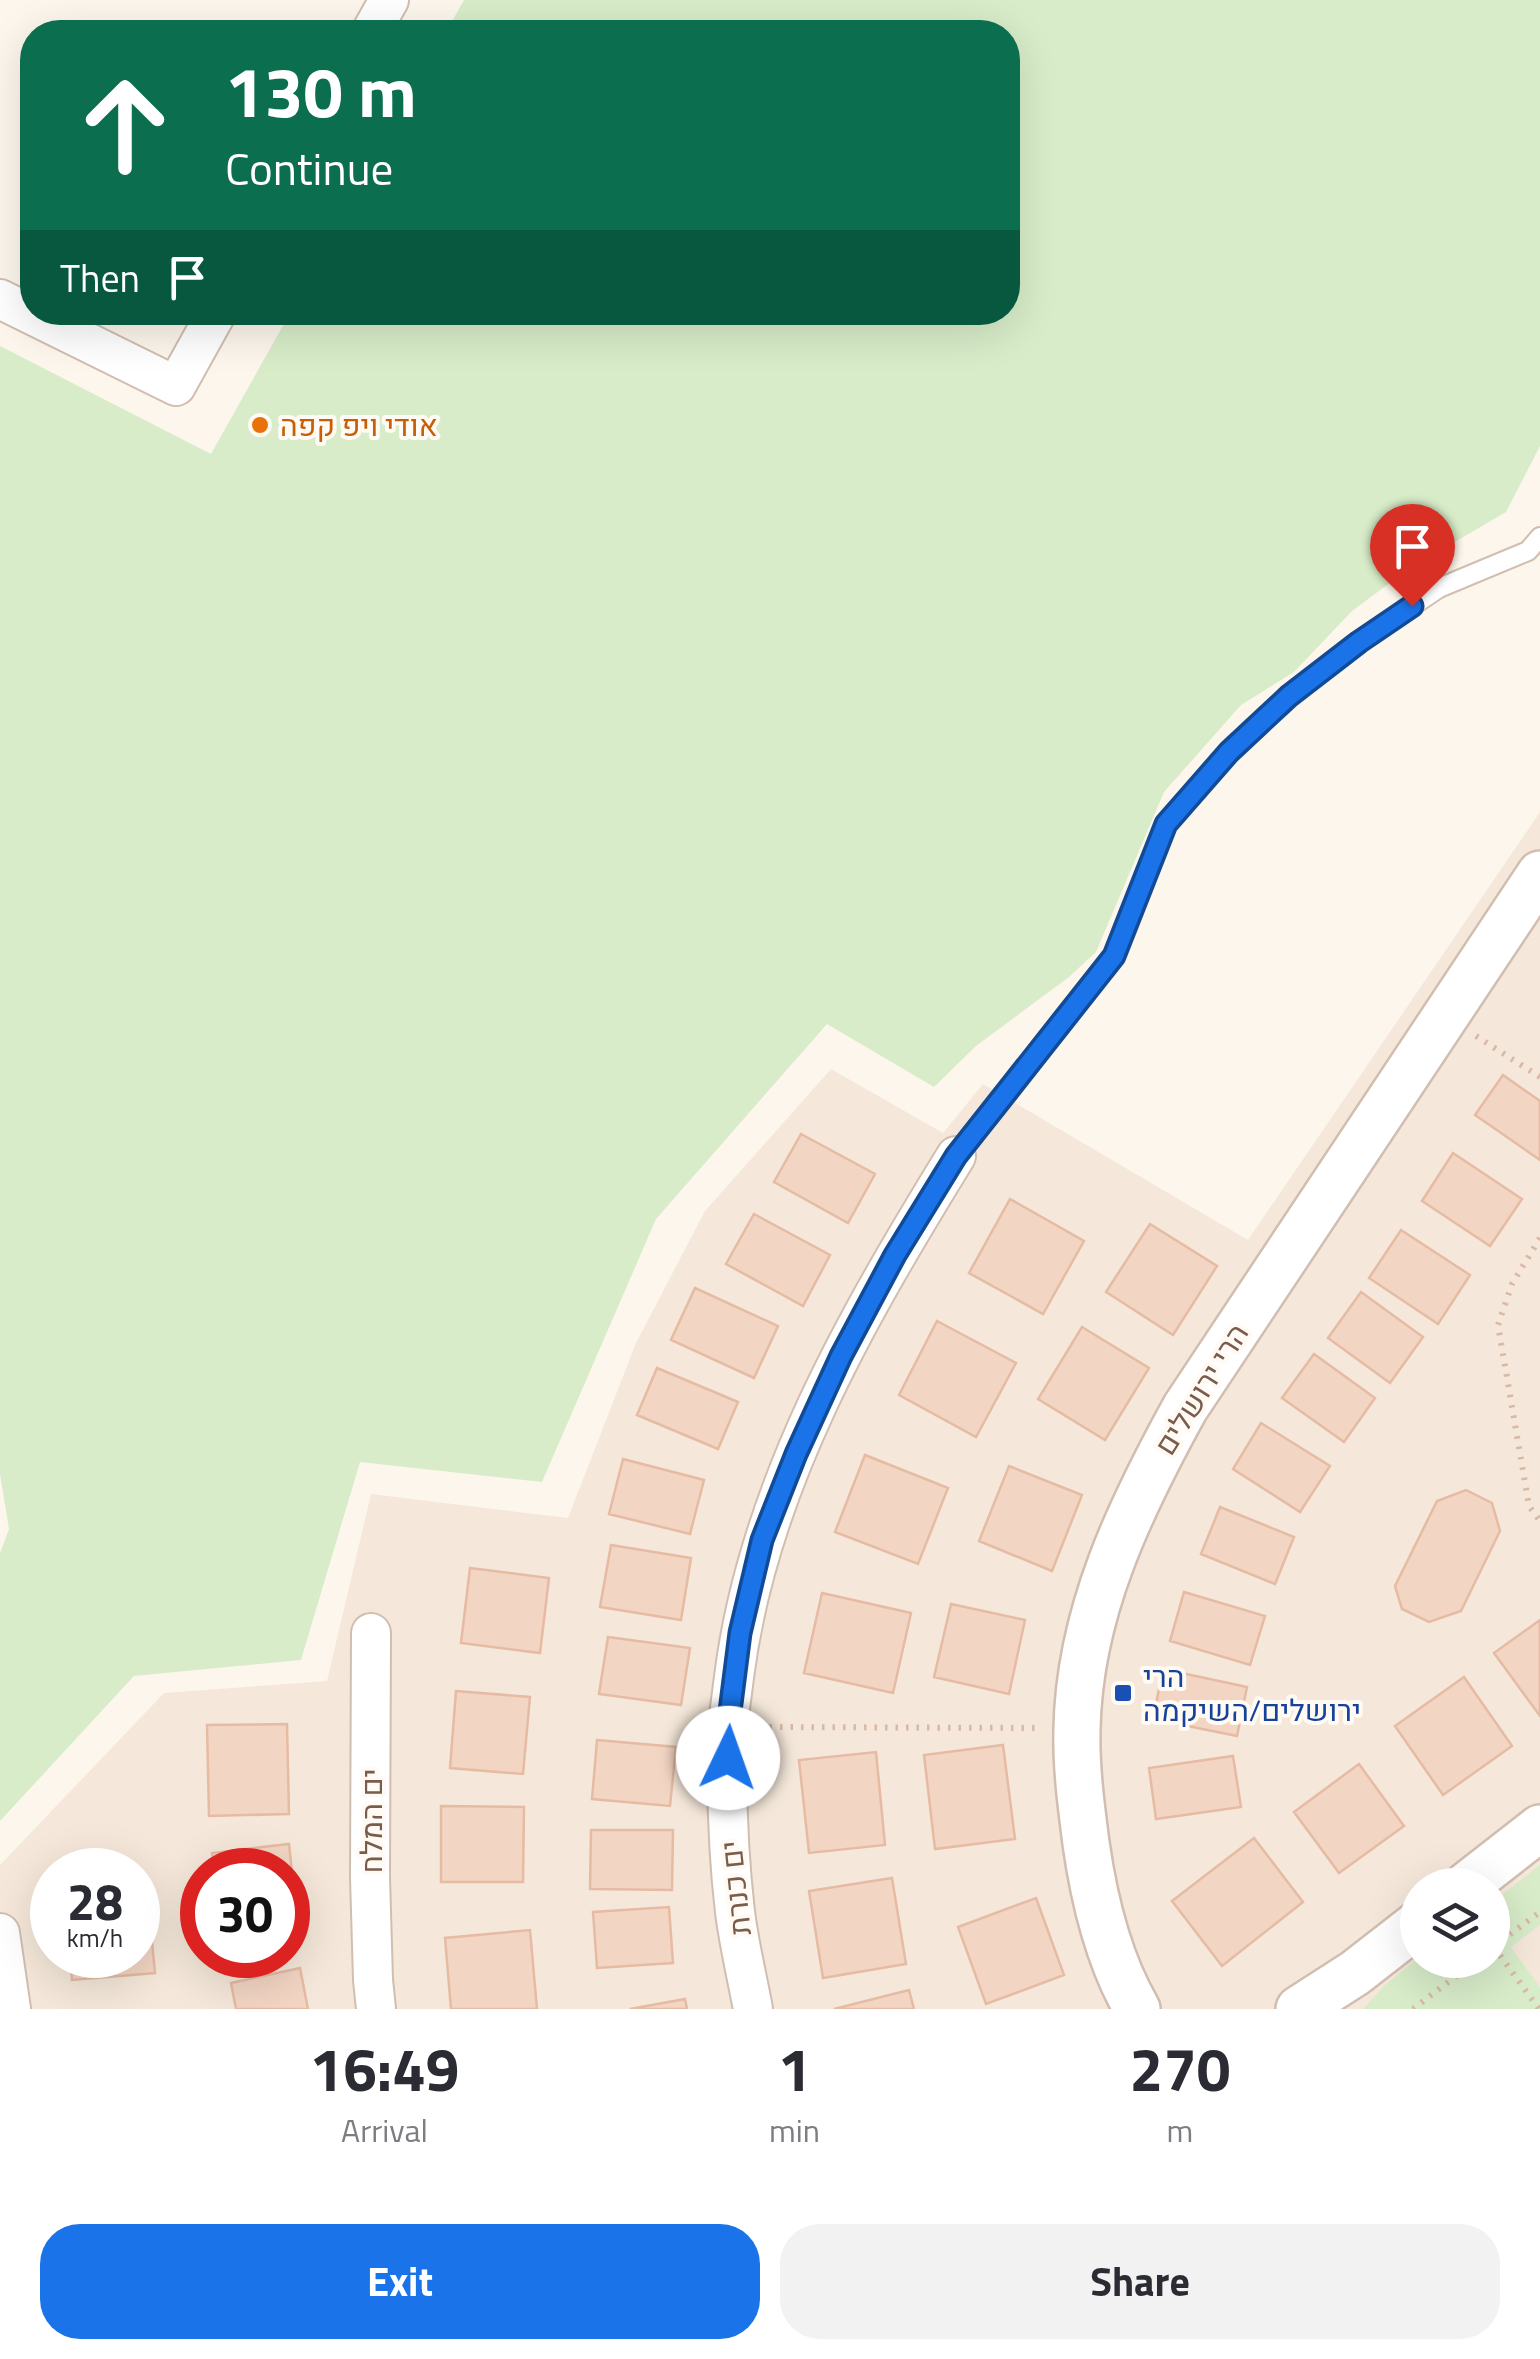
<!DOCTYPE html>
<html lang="en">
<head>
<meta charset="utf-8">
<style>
	body { margin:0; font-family:"Titillium Web",Heebo,sans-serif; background:#f2f2f3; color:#2b2b33; height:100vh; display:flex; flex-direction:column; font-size:38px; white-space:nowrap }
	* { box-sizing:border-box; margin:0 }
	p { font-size:32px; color:#7c7c81 }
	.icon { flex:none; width:55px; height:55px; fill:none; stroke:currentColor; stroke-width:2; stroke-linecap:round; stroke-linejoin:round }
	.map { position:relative; height:2009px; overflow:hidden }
	.panel { display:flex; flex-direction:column; background:#fff; flex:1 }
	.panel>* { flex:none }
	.top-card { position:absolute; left:20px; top:20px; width:1000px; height:305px; border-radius:40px; box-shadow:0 10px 40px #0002; background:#0b6e4f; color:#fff; overflow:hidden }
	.tools { position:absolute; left:1400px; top:1868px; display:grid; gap:20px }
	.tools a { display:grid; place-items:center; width:110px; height:110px; border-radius:50%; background:#fff; box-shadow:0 10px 40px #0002; font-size:50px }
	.speed { position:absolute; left:30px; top:1848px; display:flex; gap:20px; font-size:50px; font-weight:700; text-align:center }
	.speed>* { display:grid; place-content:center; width:130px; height:130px; border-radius:50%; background:#fff; box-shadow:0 10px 40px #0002; line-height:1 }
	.speed small { font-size:25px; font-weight:400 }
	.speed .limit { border:15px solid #d22; background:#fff; color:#111 }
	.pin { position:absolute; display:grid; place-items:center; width:85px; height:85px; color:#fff; margin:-102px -42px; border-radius:50% 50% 50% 0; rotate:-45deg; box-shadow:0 0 10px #0007 }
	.pin .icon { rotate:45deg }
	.me { position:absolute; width:110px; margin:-55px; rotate:3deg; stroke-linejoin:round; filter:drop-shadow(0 0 8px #0008) }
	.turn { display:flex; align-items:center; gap:35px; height:210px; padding:0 40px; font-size:45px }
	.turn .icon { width:130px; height:130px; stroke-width:2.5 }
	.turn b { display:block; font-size:70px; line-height:85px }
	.then { display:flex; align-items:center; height:95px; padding:0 40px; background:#0003; gap:20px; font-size:38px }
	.eta { display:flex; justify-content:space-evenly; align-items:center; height:170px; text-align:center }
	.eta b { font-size:60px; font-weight:700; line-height:70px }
	.button { display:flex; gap:20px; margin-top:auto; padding:20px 40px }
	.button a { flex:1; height:115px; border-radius:40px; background:#1a73e8; color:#fff; font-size:40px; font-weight:700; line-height:115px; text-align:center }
	.button a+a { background:#f2f2f3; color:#2b2b33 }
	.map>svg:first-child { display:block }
</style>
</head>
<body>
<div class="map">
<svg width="1540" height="2009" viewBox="0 0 1540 2009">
	<rect width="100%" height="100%" fill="#fdf6ec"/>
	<path fill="#f5e8da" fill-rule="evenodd" d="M1540,812v1197h-1540v-144l164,-172 163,-12 44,-187 197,24 68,-175 69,-132 126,-142 112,64 40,-49 265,156zM52,1870h86v85h-86zM202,1870h86v85h-86zM1418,1885h74v75h-74z"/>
	<path fill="#d8ecc9" d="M464,0h1076v446l-34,66 -99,58 -55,41 -58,61 -53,33 -77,87 -68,160 -27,25 -93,69 -42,41 -107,-63 -171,195 -114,263 -182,-20 -59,198 -167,16 -134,145v-268l9,-24 -9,-55v-1128l211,108 79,-141 718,-1v-280h-562z
		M1540,1865v60l-29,22 29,40v22h-177l22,-24 32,-26 75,1 1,-58z"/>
	<path fill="#f3d5c3" stroke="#e6bba3" stroke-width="2.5" d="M1503,1075l37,26v59l-65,-45z
		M801,1134l74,40 -27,49 -74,-41z
		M1453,1153l69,46 -32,47 -68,-45z
		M1010,1199l74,42 -41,73 -74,-41z
		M754,1214l76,41 -27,51 -77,-42z
		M1150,1224l67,42 -44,69 -67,-43z
		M1401,1230l69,45 -32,49 -69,-46z
		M695,1288l83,38 -24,52 -83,-38z
		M1361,1292l62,45 -33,46 -62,-45z
		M937,1321l79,42 -40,74 -77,-42z
		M1082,1327l67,41 -44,72 -67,-41z
		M1314,1354l61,44 -31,44 -62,-44z
		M657,1368l81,34 -20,47 -81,-34z
		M1261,1423l69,43 -30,46 -67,-43z
		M865,1455l83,33 -30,76 -83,-32z
		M623,1459l81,21 -14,54 -81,-20z
		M1009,1466l73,29 -30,76 -73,-30z
		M1466,1490l26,13 8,28 -39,80 -32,11 -27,-13 -7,-23 42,-85z
		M1220,1507l74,30 -19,47 -74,-30z
		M611,1545l80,13 -10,62 -81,-13z
		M470,1568l79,10 -9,75 -79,-10z
		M1184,1592l81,24 -15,49 -80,-24z
		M822,1593l89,20 -18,80 -89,-20z
		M951,1604l74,16 -16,74 -75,-17z
		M1540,1620v96l-46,-63z
		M608,1637l82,11 -9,57 -82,-11z
		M1163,1669l84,18 -10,49 -84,-17z
		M1464,1677l48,69 -69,49 -48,-69z
		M456,1691l74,6 -7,77 -73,-6z
		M287,1724l2,90 -80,2 -2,-91z
		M597,1740l79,7 -6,59 -78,-7z
		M1003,1745l12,94 -80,10 -11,-94z
		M876,1752l9,93 -76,8 -10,-93z
		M1233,1756l8,51 -85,12 -7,-51z
		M1359,1764l45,62 -65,47 -45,-61z
		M441,1806l83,1 -1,75h-82z
		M591,1830h82l-1,60 -82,-1z
		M1254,1838l49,64 -81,64 -50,-65z
		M289,1844l10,95 -11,2v-71h-74l-2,-17z
		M892,1878l14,86 -83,14 -14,-87z
		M147,1889l8,84 -83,7 -2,-25h68v-65z
		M1036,1898l28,77 -78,29 -28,-77z
		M669,1907l4,56 -76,5 -4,-56z
		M530,1930l7,79h-86l-6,-71z
		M300,1968l8,41h-72l-5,-26z
		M909,1990l5,19h-80z
		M685,1999l2,10h-57z"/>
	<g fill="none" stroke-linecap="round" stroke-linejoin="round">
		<defs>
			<path id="service" d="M956,1156l40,-48 118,-152 52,-132 63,-72 60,-56 70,-54 80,-54 89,-37 12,-14"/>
			<path id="minor" d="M371,32l18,-32
				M0,299l176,87 41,-74
				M371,1633l-1,244 3,103 3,29
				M0,1933l11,76
				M753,2009c-6,-32 -14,-65 -18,-97 -7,-60 -9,-122 -7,-183 1,-17 4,-35 6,-52 24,-190 123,-360 222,-521"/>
			<path id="tertiary" d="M1467,1885l73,-57
				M1137,2009c-29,-50 -43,-109 -51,-166 -5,-38 -10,-76 -9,-114 2,-116 53,-221 108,-321l355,-534
				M1299,2009l56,-36 63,-49"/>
		</defs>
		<use href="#service" stroke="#d1beb0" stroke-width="22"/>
		<use href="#minor" stroke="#d1beb0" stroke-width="42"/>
		<use href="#tertiary" stroke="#d1beb0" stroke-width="50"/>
		<path stroke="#d9b8a5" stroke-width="6" stroke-dasharray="2.5 8" stroke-linecap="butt" d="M1476,1036l64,41
			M1540,1238l-28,46 -14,41 31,181 11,15
			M759,1727l283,1
			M1493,1947l47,-35
			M1494,1947l45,62
			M1413,2009l64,-49"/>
		<use href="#service" stroke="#fff" stroke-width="18"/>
		<use href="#minor" stroke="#fff" stroke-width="38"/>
		<use href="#tertiary" stroke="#fff" stroke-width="45"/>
	</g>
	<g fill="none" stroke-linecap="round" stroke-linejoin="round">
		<defs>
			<path id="route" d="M728,1758v-31l12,-94 22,-93 34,-86 45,-98 54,-101 61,-99 158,-200 52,-132 63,-72 60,-56 70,-54 53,-36"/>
		</defs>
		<use href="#route" stroke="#114b97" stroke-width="25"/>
		<use href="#route" stroke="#1a73e8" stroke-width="18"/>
	</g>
	<circle fill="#e8710a" stroke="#fffaf3" stroke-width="4" cx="260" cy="425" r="10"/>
	<rect fill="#1a4fb4" stroke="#fffaf3" stroke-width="4" x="1113" y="1683" width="20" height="20" rx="5"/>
	<g text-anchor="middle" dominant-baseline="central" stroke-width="8" stroke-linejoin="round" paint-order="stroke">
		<g font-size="30" fill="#c56008" stroke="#fffaf3" text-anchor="start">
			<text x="280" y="425">אודי ויפ קפה</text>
		</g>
		<g font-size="30" fill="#7a5c4d" stroke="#fffaf3">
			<text transform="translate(1201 1389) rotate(-58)">הרי ירושלים</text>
			<text transform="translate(371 1821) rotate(-90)">ים המלח</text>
			<text transform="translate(735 1888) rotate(-96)">ים כנרת</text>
		</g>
		<g font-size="30" fill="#164399" stroke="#fffaf3" text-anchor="start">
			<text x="1143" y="1676">הרי<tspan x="1143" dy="34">ירושלים/השיקמה</tspan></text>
		</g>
	</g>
</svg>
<div class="tools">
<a><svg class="icon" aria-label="layers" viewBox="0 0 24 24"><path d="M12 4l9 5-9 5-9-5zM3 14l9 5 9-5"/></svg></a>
</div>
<div class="speed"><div>28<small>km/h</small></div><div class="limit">30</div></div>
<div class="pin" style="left:1412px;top:606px;background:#d93025"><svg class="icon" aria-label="arrive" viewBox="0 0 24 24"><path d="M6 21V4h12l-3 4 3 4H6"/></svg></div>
<svg class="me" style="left:728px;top:1758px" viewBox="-20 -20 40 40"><circle r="19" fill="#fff"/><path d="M0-13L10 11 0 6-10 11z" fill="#1a73e8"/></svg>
<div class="top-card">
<div class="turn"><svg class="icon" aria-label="ahead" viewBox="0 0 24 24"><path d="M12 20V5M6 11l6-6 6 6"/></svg><div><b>130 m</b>Continue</div></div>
<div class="then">Then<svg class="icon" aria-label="arrive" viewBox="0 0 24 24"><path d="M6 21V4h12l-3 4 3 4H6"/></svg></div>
</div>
</div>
<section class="panel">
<div class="eta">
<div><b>16:49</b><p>Arrival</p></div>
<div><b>1</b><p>min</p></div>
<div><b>270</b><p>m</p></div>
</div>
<div class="button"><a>Exit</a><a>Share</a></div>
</section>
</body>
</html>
